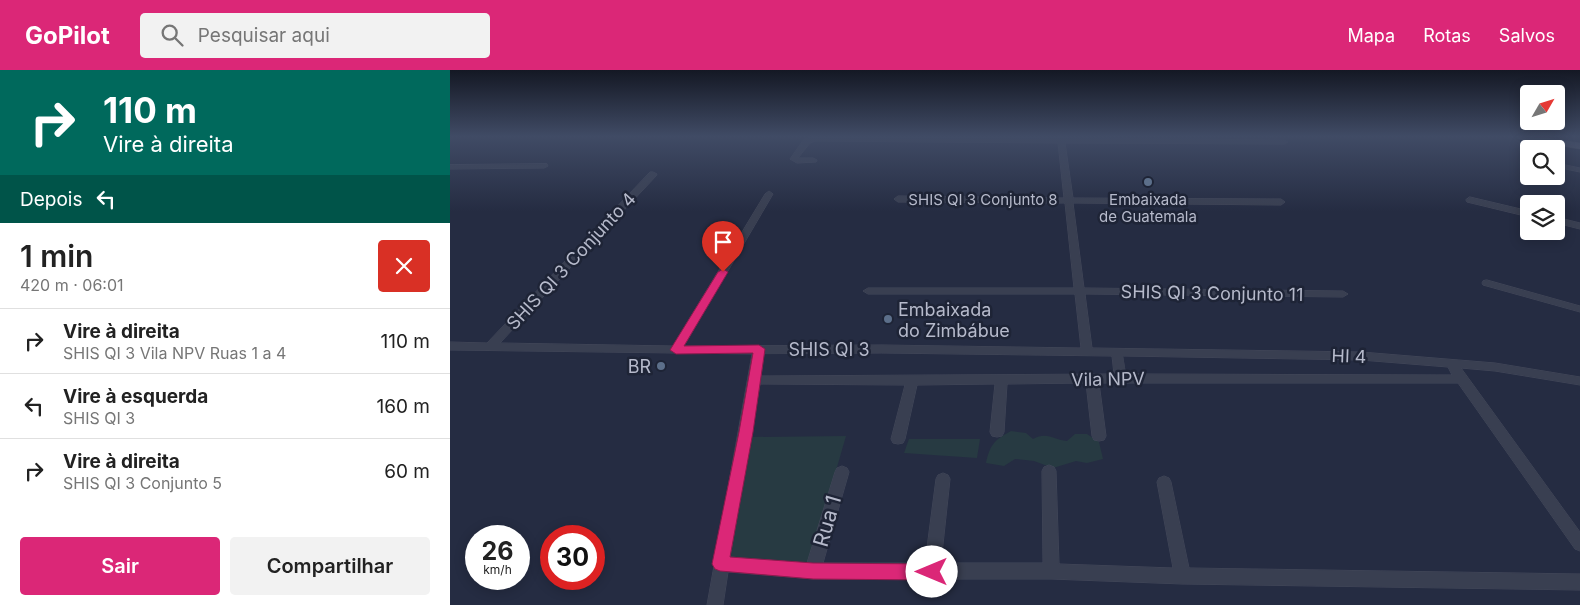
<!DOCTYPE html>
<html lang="pt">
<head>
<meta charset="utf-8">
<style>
	body { margin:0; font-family:Inter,sans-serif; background:#f2f2f2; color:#222; height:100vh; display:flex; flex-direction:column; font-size:19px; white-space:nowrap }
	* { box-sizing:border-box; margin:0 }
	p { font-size:16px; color:#767676 }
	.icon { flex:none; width:28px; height:28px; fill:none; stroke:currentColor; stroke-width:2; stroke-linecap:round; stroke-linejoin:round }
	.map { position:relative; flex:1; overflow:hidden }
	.side { display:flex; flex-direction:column; background:#fff; width:450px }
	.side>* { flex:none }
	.hud { background:#00695c; color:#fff; overflow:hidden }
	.needle { width:32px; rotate:51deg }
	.buttons { position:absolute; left:1070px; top:15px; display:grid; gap:10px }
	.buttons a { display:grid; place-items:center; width:45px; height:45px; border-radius:5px; background:#fff; box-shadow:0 2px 12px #0003; font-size:25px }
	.speed { position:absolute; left:15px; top:455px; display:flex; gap:10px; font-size:25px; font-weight:700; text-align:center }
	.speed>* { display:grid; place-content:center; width:65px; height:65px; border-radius:50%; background:#fff; box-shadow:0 2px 12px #0003; line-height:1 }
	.speed small { font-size:12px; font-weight:400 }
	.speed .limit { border:8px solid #d22; background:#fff; color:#111 }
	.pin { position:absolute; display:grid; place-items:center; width:42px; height:42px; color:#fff; margin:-51px -21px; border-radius:50% 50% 50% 0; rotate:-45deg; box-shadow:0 0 5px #0007 }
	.pin .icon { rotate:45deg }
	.me { position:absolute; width:55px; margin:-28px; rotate:270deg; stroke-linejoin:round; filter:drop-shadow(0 0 4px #0008) }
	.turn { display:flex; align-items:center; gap:18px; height:105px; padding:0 20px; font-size:22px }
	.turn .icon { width:65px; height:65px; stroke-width:2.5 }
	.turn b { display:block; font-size:35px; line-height:42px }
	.then { display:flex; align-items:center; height:48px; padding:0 20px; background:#0003; gap:10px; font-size:19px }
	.round { display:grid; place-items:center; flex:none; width:52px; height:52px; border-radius:5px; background:#f2f2f2 }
	.overview { display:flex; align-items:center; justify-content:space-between; height:85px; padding:0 20px }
	h1 { font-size:30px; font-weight:600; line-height:38px }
	.action { display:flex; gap:10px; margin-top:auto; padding:10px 20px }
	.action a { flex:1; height:58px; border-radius:5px; background:#db2777; color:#fff; font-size:20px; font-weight:600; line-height:58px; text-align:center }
	.action a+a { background:#f2f2f2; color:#222 }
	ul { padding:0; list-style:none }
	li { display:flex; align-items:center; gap:15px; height:65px; padding:0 20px; border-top:1px solid #e0e0e0 }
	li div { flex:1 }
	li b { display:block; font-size:19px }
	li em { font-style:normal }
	header { display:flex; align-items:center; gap:30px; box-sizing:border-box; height:70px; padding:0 25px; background:#db2777; color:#fff }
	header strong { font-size:24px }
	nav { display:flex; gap:28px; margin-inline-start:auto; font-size:18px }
	.search { width:350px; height:45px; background:#f2f2f2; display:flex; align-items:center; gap:12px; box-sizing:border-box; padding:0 18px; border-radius:5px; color:#767676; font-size:19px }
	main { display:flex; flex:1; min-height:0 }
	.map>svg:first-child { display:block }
</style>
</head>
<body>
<header>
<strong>GoPilot</strong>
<div class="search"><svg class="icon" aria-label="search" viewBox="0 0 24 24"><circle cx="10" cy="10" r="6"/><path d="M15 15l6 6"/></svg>Pesquisar aqui</div>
<nav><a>Mapa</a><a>Rotas</a><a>Salvos</a></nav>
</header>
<main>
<section class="side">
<div class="hud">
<div class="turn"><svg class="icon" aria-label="right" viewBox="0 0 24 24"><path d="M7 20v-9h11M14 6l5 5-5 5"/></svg><div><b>110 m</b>Vire à direita</div></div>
<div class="then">Depois<svg class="icon" aria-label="left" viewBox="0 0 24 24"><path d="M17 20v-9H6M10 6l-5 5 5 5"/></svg></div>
</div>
<div class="overview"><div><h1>1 min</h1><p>420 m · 06:01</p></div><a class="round" style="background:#d93025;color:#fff"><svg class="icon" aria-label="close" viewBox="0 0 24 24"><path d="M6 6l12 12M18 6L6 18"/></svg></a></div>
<ul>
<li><svg class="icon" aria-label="right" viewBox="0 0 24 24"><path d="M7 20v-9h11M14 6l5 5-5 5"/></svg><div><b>Vire à direita</b><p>SHIS QI 3 Vila NPV Ruas 1 a 4</p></div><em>110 m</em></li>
<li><svg class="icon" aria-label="left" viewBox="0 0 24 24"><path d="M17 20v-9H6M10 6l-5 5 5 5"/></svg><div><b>Vire à esquerda</b><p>SHIS QI 3</p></div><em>160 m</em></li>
<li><svg class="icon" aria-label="right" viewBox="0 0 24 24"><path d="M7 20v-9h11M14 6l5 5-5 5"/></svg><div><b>Vire à direita</b><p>SHIS QI 3 Conjunto 5</p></div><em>60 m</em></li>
</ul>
<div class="action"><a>Sair</a><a>Compartilhar</a></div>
</section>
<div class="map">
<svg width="1130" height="535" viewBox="0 0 1130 535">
	<rect width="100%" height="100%" fill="#252c42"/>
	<path fill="#273a42" d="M561,361l15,2 7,6c14,-8 21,1 34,2l8,-7h12l12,8 4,17 -16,4 -11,-2 -23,7 -19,-7 -19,-2 -11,7 -18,-3c4,-18 8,-23 25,-32z
		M396,366l-37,128 -81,-6 22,-121z
		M459,369h71l-3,19 -73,-5z"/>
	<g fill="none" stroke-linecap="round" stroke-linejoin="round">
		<defs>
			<path id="minor" d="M608,66h6l1,2 219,2 4,2 -4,2 -219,-1 8,55 208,1 4,3 -4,3 -208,-2 11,85 259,3 5,3 -5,3 -258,-3 7,54 269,4 134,11 85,14v8l-85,-14 -34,-3 119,164v19l-5,-2 -117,-166h-359l7,53 -2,4 -5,1 -5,-1 -2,-4 -6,-53 -79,1 -3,48 -2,4 -5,1 -5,-1 -2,-4 5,-48 -78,1 -12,54 -2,4 -5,1 -5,-1 -2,-4 14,-54 -145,-1 -30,173 77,6 28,-91 2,-4 5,-2 5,2 2,4 -26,91h102l11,-84 2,-4 5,-2 5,2 2,4 -9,84h102l-1,-92 2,-4 5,-2 5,2 2,4 3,93 114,4 -16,-86 2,-4 5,-2 5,2 2,4 18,86 391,6v16l-397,-6 -132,-5h-238l-85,-7 -5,33h-16l45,-251 -302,-4v-8l37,1 163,-171h3l4,2 -1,2 -156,167 173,3 92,-152 4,-3 4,3 -89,152 198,-1 199,3 -6,-54h-207l-5,-3 5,-3h206l-9,-85 -167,-1 -4,-3 4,-3 166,2 -6,-55 -243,-2 -5,2 -12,15h15l4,2 -1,2 -19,1 -7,-4 14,-20 11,-2 243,1zM432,283l230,3 2,18 -353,2 3,-22zM673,286l238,4 87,7 4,8 -326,-1z
				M1071,86l8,1v4l-8,-1z
				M1106,93l24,5v4l-24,-5z
				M97,94l1,2 -4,2 -94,1v-4z
				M1020,127l59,14v6l-62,-15 -1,-2z
				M1106,147l24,6v6l-24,-6z
				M1037,210l93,26v6l-97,-27 -1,-2 1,-2z"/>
			<path id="major" d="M1064,66h21l45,7v6l-61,-10z"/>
		</defs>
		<use href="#minor" stroke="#43485a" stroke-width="1"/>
		<use href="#major" stroke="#43485a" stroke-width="1"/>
		<use href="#minor" fill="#393f51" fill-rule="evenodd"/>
		<use href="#major" fill="#575d71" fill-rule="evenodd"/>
	</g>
	<linearGradient id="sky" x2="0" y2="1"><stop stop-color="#141824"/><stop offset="0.47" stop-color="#404b65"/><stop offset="1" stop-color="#404b65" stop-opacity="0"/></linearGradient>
	<rect width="1130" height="141" fill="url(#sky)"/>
	<path fill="#db2777" stroke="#8e194d" d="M273,199l5,3 -44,74 75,-1 6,4 -12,83 -23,125 83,6 119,1 6,3 2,5 -2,6 -6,2 -119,-1 -93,-8 -5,-2 -3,-5 27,-132 14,-79 -77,1 -6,-4 48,-78z"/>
	<g fill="#5c6f8a" stroke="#1e2436" stroke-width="2">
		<circle cx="698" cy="112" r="5"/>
		<circle cx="438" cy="249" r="5"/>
		<circle cx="211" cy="296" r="5"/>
	</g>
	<g text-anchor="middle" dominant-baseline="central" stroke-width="5" stroke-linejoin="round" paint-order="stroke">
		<g font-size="15" fill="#b6bacb" stroke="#1e2436">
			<text x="533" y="129">SHIS QI 3 Conjunto 8</text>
		</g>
		<g font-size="15" fill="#b6bacb" stroke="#1e2436">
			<text x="698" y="129">Embaixada<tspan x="698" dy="17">de Guatemala</tspan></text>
		</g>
		<g font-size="18" fill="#b6bacb" stroke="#1e2436">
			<text transform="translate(121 191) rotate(-47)">SHIS QI 3 Conjunto 4</text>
			<text transform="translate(762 223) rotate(1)">SHIS QI 3 Conjunto 11</text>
			<text x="379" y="279">SHIS QI 3</text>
			<text transform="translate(899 286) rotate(2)">HI 4</text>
			<text transform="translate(658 309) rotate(-1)">Vila NPV</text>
		</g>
		<g font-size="18" fill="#b6bacb" stroke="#1e2436" text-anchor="start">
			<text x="448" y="239">Embaixada<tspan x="448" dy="21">do Zimbábue</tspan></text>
			<text x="201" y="296" text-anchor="end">BR</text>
		</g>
		<g font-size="21" fill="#b6bacb" stroke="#1e2436">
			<text transform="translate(377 451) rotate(-74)">Rua 1</text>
		</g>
	</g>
</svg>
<div class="buttons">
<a><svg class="needle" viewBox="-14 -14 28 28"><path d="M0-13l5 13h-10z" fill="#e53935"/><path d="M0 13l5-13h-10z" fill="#767676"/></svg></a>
<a><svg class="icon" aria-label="search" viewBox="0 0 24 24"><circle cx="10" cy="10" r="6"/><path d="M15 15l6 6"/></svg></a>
<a><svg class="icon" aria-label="layers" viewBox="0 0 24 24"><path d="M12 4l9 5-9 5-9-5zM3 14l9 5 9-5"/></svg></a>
</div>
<div class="speed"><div>26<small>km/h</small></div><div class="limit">30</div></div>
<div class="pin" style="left:273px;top:202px;background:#d93025"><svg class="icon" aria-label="arrive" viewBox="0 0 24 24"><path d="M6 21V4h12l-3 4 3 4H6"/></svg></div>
<svg class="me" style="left:482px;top:502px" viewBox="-20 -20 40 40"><circle r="19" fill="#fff"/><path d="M0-13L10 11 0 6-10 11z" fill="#db2777"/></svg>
</div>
</main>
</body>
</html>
